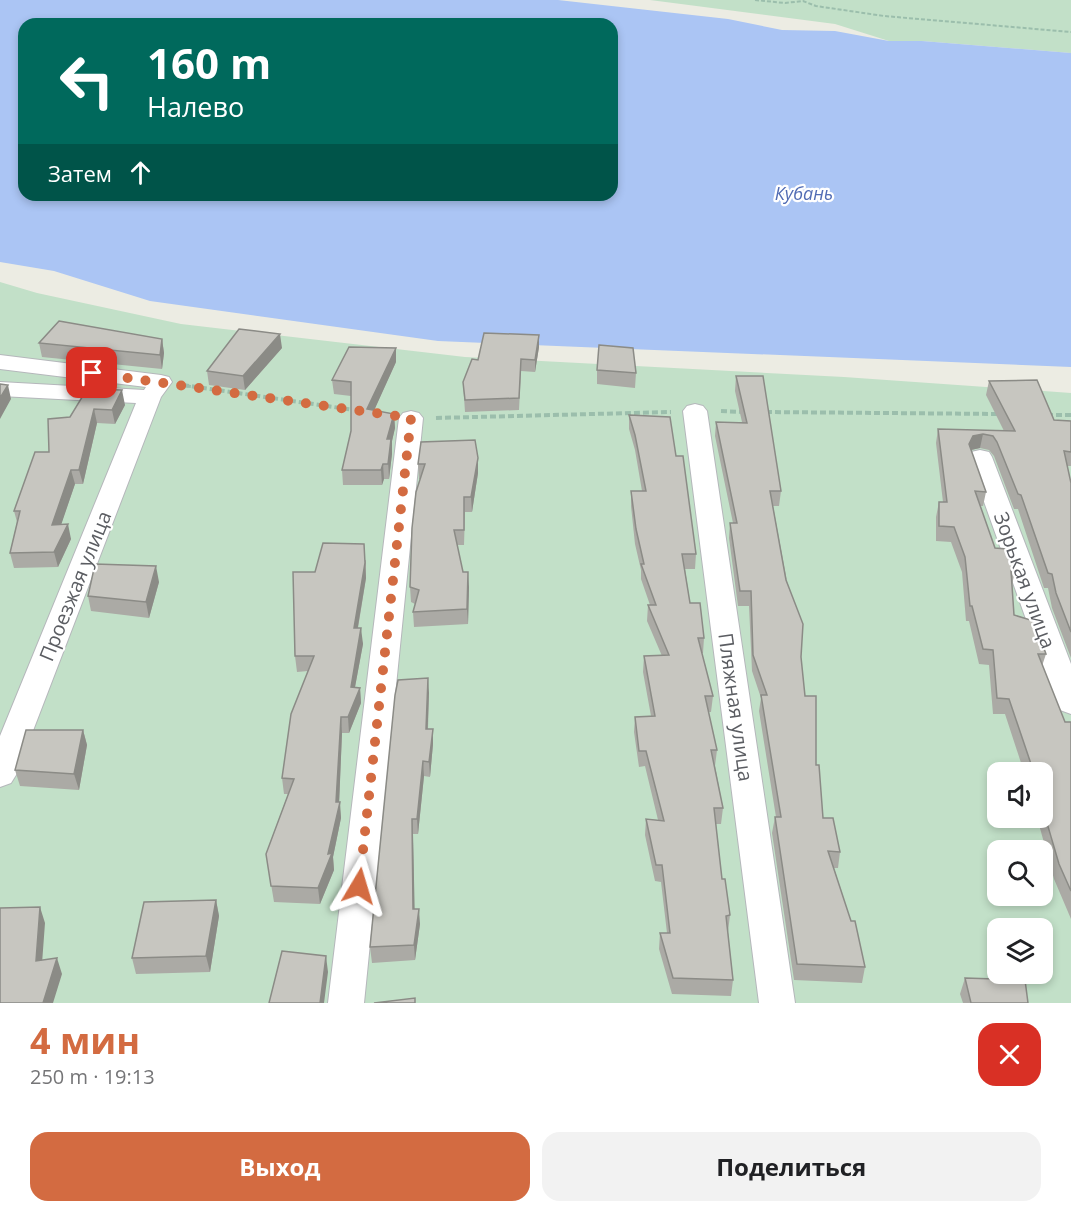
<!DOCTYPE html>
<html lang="ru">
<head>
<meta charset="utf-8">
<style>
	body { margin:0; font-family:"Open Sans",sans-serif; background:#f2f2f2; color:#202124; height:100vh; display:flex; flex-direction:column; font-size:22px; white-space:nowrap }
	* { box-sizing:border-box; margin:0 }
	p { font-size:20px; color:#757577 }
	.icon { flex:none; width:33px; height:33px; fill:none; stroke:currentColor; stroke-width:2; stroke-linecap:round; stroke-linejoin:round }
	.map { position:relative; height:1003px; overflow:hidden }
	.side { display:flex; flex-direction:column; background:#fff; flex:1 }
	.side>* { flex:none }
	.top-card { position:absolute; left:18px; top:18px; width:600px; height:183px; border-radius:18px; box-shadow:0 3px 9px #0003; background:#00695c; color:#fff; overflow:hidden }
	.controls { position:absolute; left:987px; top:762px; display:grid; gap:12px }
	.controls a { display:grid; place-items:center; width:66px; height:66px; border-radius:12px; background:#fff; box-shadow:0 3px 9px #0003; font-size:30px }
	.pin { position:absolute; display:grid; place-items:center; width:51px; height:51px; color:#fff; margin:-26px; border-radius:12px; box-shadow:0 3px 9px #0006 }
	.me { position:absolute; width:66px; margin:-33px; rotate:7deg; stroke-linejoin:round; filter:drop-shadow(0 0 4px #0008) }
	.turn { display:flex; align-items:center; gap:21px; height:126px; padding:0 30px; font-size:27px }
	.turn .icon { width:78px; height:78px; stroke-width:2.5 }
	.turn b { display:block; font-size:42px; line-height:51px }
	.then { display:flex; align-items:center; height:57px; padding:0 30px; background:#0003; gap:12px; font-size:22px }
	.round { display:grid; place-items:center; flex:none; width:63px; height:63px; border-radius:18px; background:#f2f2f2 }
	.overview { display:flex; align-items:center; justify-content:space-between; height:102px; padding:0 30px }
	h1 { font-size:36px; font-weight:700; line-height:45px; color:#d36b41 }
	.action { display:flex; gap:12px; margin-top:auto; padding:12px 30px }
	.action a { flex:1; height:69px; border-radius:18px; background:#d36b41; color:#fff; font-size:24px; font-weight:700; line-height:69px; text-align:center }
	.action a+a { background:#f2f2f2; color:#202124 }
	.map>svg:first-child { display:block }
</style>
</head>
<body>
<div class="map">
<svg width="1071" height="1003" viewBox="0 0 1071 1003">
	<rect width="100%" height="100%" fill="#ecece3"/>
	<path fill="#c2e0c8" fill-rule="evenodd" d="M650,0h421v53l-149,-12h-33l-54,-17z
		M0,282l37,11 144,31 284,33 379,20 227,16v610h-1071zM998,772h44v46h-44zM998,850h44v46h-44zM998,928h44v46h-44z"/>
	<path fill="#abc5f4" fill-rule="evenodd" d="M0,0h558l170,19 54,11 53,1 54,10h33l149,12v314l-633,-26 -288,-40 -96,-30 -54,-9zM24,24h588v171h-588z"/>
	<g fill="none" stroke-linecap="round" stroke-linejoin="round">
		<defs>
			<path id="minor" d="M0,355l161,20 8,2 3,5 -11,15 -145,378 -5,8 -11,4v-51l136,-333 -136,-7v-14l144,8 2,-3 -146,-18z
				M695,404l8,2 4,5 88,592h-36l-76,-592 4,-5z
				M411,411l8,2 4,5 -59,585h-36l71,-585 4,-5z
				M980,450l9,2 3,5 79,207v50l-11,-4 -4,-7 -88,-246 3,-5z"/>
		</defs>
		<use href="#minor" stroke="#b5b7bb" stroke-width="2"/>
		<path stroke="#9bbeac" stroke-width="2" stroke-dasharray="4 2" stroke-linecap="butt" d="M755,0l30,3 18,-2 13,5 68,10 187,16"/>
		<path stroke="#9bbeac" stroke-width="3" stroke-dasharray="4.5 2" stroke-linecap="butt" d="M180,385l14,2"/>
		<path stroke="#9bbeac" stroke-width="4" stroke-dasharray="6 3" stroke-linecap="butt" d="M183,385l171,25
			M721,411l22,1
			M766,412l235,2
			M1047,415h24
			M436,418l235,-6"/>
		<use href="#minor" fill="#fff" fill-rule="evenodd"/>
	</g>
	<path fill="#abaaa5" d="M539,335v12l-4,25 -14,-1 -2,39 -54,2 -2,-30 15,-22z
		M162,339l2,14 -2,16 -120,-12 -3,-14z
		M282,348l-37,42 -36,-5 -2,-14z
		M396,362l-22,48 20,4 1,14 -3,13v13l-3,25h-5l-2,6h-39l-1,-15 9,-39v-35l-17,-2 -2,-14z
		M597,370l39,3 -1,15 -38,-4z
		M736,376l45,115 -2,15h-6l28,151 4,39 11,69 7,53 17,34 -2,16h-4l31,99 -3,16 -68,-3 -22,-147 3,-16h1l-17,-106 2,-13 -9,-27 -3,-65h-11l-9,-68 1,-15h3l-18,-87 1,-14h26l-7,-31z
		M989,381l65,39 17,1v45h-4l4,17v175l-19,-50 -4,-20h-4l-26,-79h-4l-20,-53 -5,-6 -9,-2 -9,2 15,42 -3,14h-3l15,42 20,23 -3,14 2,30 32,39 -4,12 23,56h6v197l-17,-40 -16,-58 -7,1 -1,-4h12v-46h-18l-19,-58h-12l-4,-49 -10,-1 -10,-43h-3l-4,-49 -11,-30 -15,-1v-24l3,-15h4l-7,-59 2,-14 66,2 -18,-36z
		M87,389l38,16 -10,19 -18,-1 -14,61h-8l-14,40 10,15 -13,28 -44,1 -4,-15 7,-31 -3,-11z
		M629,415l47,41 20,98 -1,15h-10l5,34 14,35 -1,15h-1l11,43 -2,16h-3l9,38 -2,16 8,42 -2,16h-5l6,55 8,36 -2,17 5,48 -2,16 -59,-2 -13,-45 1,-16h7l-6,-51 -6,-1 -10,-46 1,-16 12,1 -13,-54 -6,1 -5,-35 1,-15 16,-1 -8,-44 1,-16h18l-15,-35 1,-16h2l-9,-26v-9l-6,-26 -4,-38v-15h11l-7,-41 -6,-21z
		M478,458v15l-6,39h-7l-1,33h-7l6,27 6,15 -1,37 -54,3 -1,-15 2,-8 -4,-2 -1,-15 11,-108h-2l-1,-15z
		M366,560v18l-8,50 5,16 -8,43 5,1 1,15 -12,30h-7l-3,69 2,16 -8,39 1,13 -14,34 -46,-2 -8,-48 22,-60h-4l-2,-16 26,-107 -11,1 -2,-16 20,-84z
		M159,582l-10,36 -58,-7 -3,-15z
		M429,693l-1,36 5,15 -3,33 -6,-1 -6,58h-5l1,75 6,15 -5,36 -43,3 -2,-16z
		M83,730l4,15 -8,45 -59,-4 -5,-16z
		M216,900l3,16 -9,56 -74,2 -4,-16z
		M965,978l63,25h-65l-3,-9z"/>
	<path fill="#8b8b86" d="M280,334l2,14 -37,42 -2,-14z
		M539,335v12l-4,25v-12z
		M162,339l2,14 -2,16 -2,-14z
		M396,348v14l-28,62 -1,-15z
		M8,385l3,14 -11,20v-21z
		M122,390l3,15 -10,19 -3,-14z
		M94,409l3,14 -14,61 -4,-14z
		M394,414l1,14 -3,13v13l-3,25 -2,-40z
		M983,434l-3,14 -9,2 -2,-6 4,-8z
		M478,458v15l-6,39 -1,-15z
		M383,464l1,15 -2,6 -1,-15z
		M71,470l4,14 -19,56 -4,-15z
		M68,524l3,15 -13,28 -4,-15z
		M364,544l2,34 -11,66 -1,-16z
		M156,566l3,16 -10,36 -3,-16z
		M468,572l1,15 -1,37 -1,-15z
		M361,628l2,16 -11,59 -1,-16z
		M428,678l1,15 -2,51 -1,-15z
		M360,688l1,15 -12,30 -1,-16z
		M341,717l1,16 -3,73 1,-4 1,16 -8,39 1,13 -14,34 -2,-16 10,-34 8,-52z
		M433,729v15l-3,33 -1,-15z
		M83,730l4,15 -8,45 -5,-16z
		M423,761l1,15 -6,58 -1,-15z
		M412,819l1,15 2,90 -2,-15z
		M216,900l3,16 -9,56 -4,-16z
		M40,907l5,16 -4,54 -5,-16z
		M419,909l1,15 -5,36 -1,-15z
		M326,956l2,16 -4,31h-4z
		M57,958l5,16 -9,29h-10z"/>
	<path fill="#c7c6c0" stroke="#8b8b86" stroke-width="1.5" d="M59,321l103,18 -2,16 -121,-12z
		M239,329l41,5 -37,42 -36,-5z
		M484,333l55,2 -4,25 -14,-1 -2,39 -54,2 -2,-18 9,-23 6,1z
		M599,345l34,3 3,25 -39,-3z
		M349,347l47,1 -29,61 27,5 -7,25h4l-3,25h-5l-2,6h-39l9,-39v-49l-19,-2z
		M736,376h27l18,115h-11l16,89 17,44 -2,33 4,39h11v69h3l4,53h10l7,34 -12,-1 23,70h4l10,46 -68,-3 -22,-147h6l-20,-122h6l-14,-40 -2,-64h-11l-10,-68h7l-21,-101 31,1z
		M1037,380l17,40 17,1v31l-7,-1 7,32v149l-15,-39 -4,-19 -4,-1 -27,-78 -3,-1 -21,-52 -4,-6 -10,-2 -10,2 -4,8 17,48 -11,-1 20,57 12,1 8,22h-4l3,44 20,6 12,33h-8l27,68h6v169l-12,-27 -17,-58v-34h-10l-1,-8 -22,-65 -12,-1 -4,-48 -10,-1 -11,-43h-2l-5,-49 -11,-30 -15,-1v-24h8l-9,-73 77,2 -26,-50z
		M0,384l8,1 -8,13z
		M87,389l35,1 -10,20 -18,-1 -15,61h-8l-19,55 16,-1 -14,28 -44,1 10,-42h-6l21,-59h14l-1,-33 22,-2z
		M629,415l41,2 6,39h7l13,98h-14l8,49h10l4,35h-6l15,58h-8l12,54h-6l12,58h-9l8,71h3l5,36 -4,1 7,64 -60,-2 -13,-45h10l-8,-68h-6l-10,-46 18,2 -18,-70h-7l-4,-34 20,-1 -11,-60 25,-1 -21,-50h8l-15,-41h3l-8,-35 -5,-38h15l-11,-56z
		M475,440l3,18 -7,39h-7v33h-10l9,42h5l-1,37 -54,3 6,-22 -9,-3 2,-59 4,-36 9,-28h-7l3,-22z
		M323,543l41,1 1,19 -11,65h7l-10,59 9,1 -12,29h-7l-5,85h4l-12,52 4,-1 -14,35 -47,-2 -5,-32 28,-75 -12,-1 9,-64 23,-58h-19l-2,-84h22z
		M95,564l61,2 -10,36 -58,-6z
		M428,678l-2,51h7l-4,33 -6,-1 -6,58h-5l1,90h6l-5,36 -44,2 25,-252 3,-15z
		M26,730h57l-9,44 -59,-4z
		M216,900l-10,56 -74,2 12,-56z
		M40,907l-4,54 21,-3 -14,45h-43v-95z
		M282,951l44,5 -6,47h-51z
		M965,978l60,2 3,23h-57z
		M415,998v5h-41z"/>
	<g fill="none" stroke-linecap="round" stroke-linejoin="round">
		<path stroke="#d36b41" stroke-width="10" stroke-dasharray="0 18" d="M92,373l319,45 -52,468"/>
	</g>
	<g text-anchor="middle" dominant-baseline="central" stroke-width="4.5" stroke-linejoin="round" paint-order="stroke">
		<g font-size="18" font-style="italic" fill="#516cb4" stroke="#fff">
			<text x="804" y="193">Кубань</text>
		</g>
		<g font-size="20" fill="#5b5d62" stroke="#fff">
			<text transform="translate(1025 580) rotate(70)">Зорькая улица</text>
			<text transform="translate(75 586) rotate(-68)">Проезжая улица</text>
			<text transform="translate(736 707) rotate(82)">Пляжная улица</text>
		</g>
	</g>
</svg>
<div class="controls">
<a><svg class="icon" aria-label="sound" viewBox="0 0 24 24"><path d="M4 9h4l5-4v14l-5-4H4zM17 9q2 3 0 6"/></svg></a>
<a><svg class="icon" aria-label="search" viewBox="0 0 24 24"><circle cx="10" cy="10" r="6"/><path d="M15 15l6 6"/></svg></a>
<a><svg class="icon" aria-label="layers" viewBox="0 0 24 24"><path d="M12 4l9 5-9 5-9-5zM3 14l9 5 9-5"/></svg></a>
</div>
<div class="pin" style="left:92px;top:373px;background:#d93025"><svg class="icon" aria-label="arrive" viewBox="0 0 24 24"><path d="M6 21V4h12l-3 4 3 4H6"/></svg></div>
<svg class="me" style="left:359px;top:886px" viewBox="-20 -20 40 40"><path d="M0-17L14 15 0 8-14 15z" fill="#d36b41" stroke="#fff" stroke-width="4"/></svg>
<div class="top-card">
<div class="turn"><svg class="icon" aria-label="left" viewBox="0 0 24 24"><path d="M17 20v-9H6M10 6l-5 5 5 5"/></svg><div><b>160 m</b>Налево</div></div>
<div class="then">Затем<svg class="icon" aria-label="ahead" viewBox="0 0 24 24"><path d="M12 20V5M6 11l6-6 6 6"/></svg></div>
</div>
</div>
<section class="side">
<div class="overview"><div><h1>4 мин</h1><p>250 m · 19:13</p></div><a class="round" style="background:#d93025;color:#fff"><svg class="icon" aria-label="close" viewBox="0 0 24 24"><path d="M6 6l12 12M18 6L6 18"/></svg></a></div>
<div class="action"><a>Выход</a><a>Поделиться</a></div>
</section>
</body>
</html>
